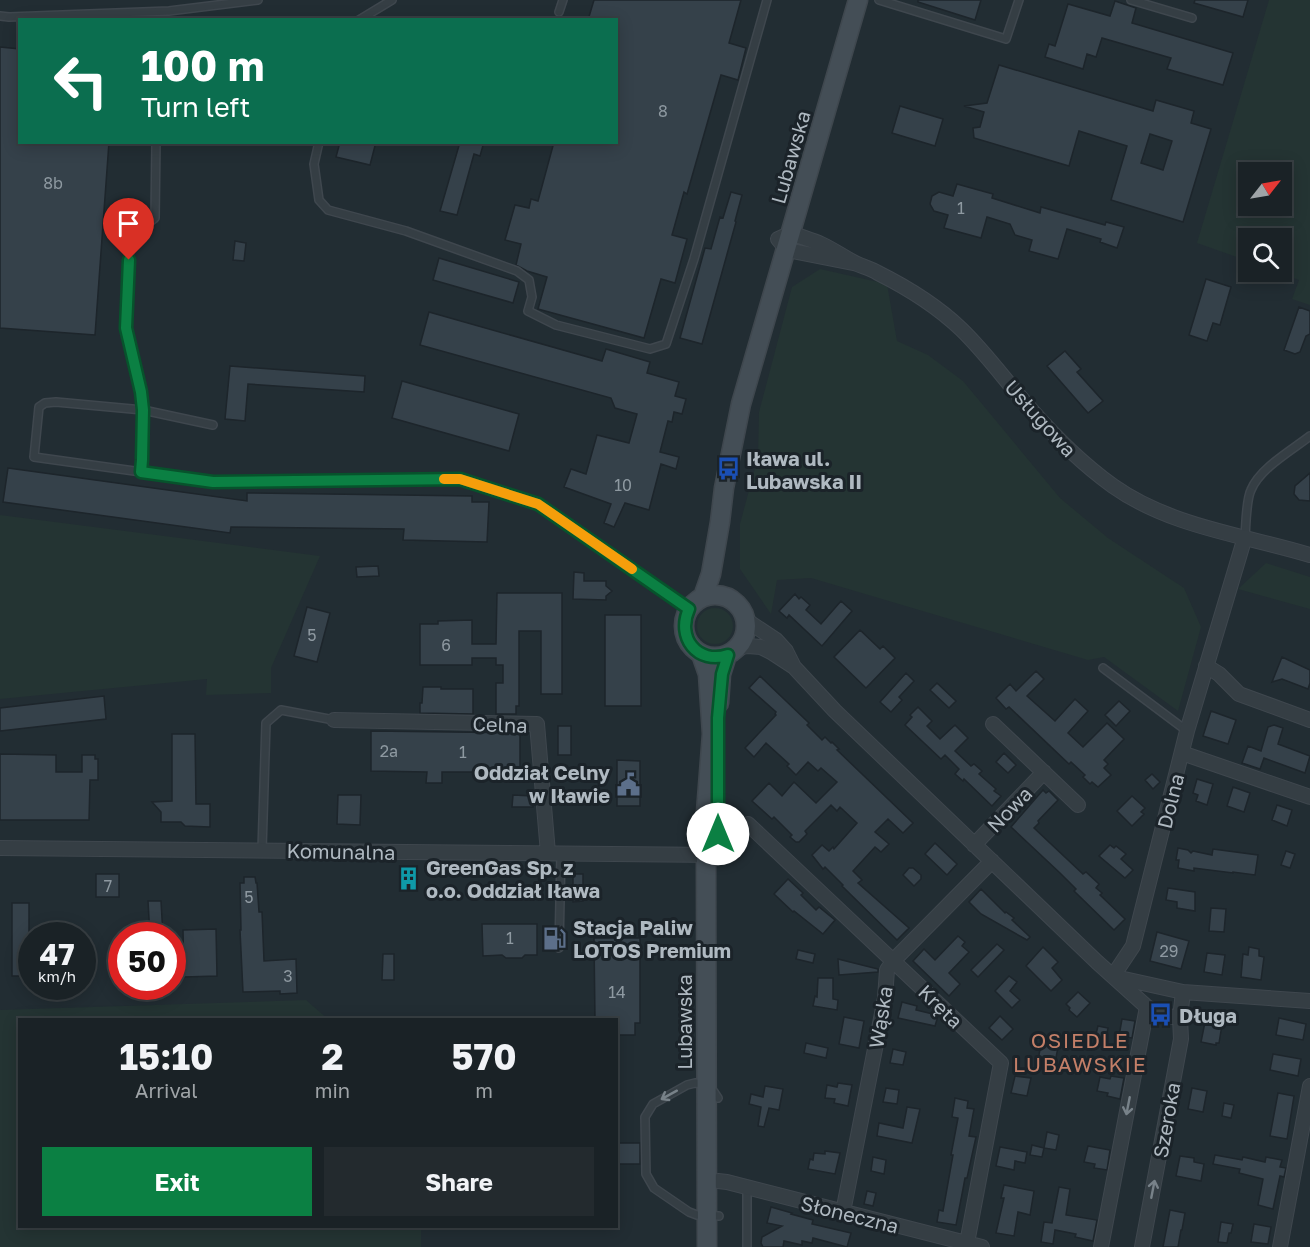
<!DOCTYPE html>
<html lang="en">
<head>
<meta charset="utf-8">
<style>
	body { margin:0; font-family:"Golos Text",sans-serif; background:#232a2e; color:#f1f3f6; height:100vh; display:flex; flex-direction:column; font-size:22px; white-space:nowrap }
	* { box-sizing:border-box; margin:0 }
	p { font-size:20px; color:#9fa4a7 }
	.icon { flex:none; width:33px; height:33px; fill:none; stroke:currentColor; stroke-width:2; stroke-linecap:round; stroke-linejoin:round }
	.map { position:relative; flex:1; overflow:hidden }
	.drawer { position:absolute; left:18px; top:1018px; width:600px; height:210px; display:flex; flex-direction:column; background:#1a2226; border-radius:0px; box-shadow:0 3px 15px #0003,0 0 0 2px #383f43 }
	.drawer>* { flex:none }
	.banner { position:absolute; left:18px; top:18px; width:600px; height:126px; border-radius:0px; box-shadow:0 3px 15px #0003,0 0 0 2px #383f43; background:#0b6e4f; color:#fff; overflow:hidden }
	.needle { width:39px; rotate:59deg }
	.fabs { position:absolute; left:1238px; top:162px; display:grid; gap:12px }
	.fabs a { display:grid; place-items:center; width:54px; height:54px; border-radius:0px; background:#1a2226; box-shadow:0 3px 15px #0003,0 0 0 2px #383f43; font-size:30px }
	.speed { position:absolute; left:18px; top:922px; display:flex; gap:12px; font-size:30px; font-weight:700; text-align:center }
	.speed>* { display:grid; place-content:center; width:78px; height:78px; border-radius:50%; background:#1a2226; box-shadow:0 3px 15px #0003,0 0 0 2px #383f43; line-height:1 }
	.speed small { font-size:15px; font-weight:400 }
	.speed .limit { border:9px solid #d22; background:#fff; color:#111 }
	.pin { position:absolute; display:grid; place-items:center; width:51px; height:51px; color:#fff; margin:-62px -26px; border-radius:50% 50% 50% 0; rotate:-45deg; box-shadow:0 0 6px #0007 }
	.pin .icon { rotate:45deg }
	.me { position:absolute; width:66px; margin:-33px; rotate:0deg; stroke-linejoin:round; filter:drop-shadow(0 0 4px #0008) }
	.turn { display:flex; align-items:center; gap:21px; height:126px; padding:0 24px; font-size:27px }
	.turn .icon { width:78px; height:78px; stroke-width:2.5 }
	.turn b { display:block; font-size:42px; line-height:51px }
	.eta { display:flex; justify-content:space-evenly; align-items:center; height:102px; text-align:center }
	.eta b { font-size:36px; font-weight:700; line-height:42px }
	.cta { display:flex; gap:12px; margin-top:auto; padding:12px 24px }
	.cta a { flex:1; height:69px; border-radius:0px; background:#0b8043; color:#fff; font-size:24px; font-weight:700; line-height:69px; text-align:center }
	.cta a+a { background:#232a2e; color:#f1f3f6 }
	.map>svg:first-child { display:block }
</style>
</head>
<body>
<div class="map">
<svg width="1310" height="1247" viewBox="0 0 1310 1247">
	<rect width="100%" height="100%" fill="#222d33"/>
	<path fill="#243433" fill-rule="evenodd" d="M1269,0h41v305l-18,-6 7,-19 -22,-8h4v-34h-33v23l-51,-18zM1248,172h33v34h-33z
		M820,269l67,15 10,57 31,14 35,26 97,117 48,40 76,50 17,39 -23,84 -74,-54 -16,3 -277,-82 -34,2 -6,34 -31,-45v-45l18,-67 1,-45 33,-125z
		M0,515l320,41 -49,112v25l-65,2 1,-16 -207,20z
		M1266,563l44,14v32l-72,-20z
		M697 626a18 18 0 1 1 36 0a18 18 0 1 1-36 0Z
		M306,1000l23,20h-309v207h401v20h-421v-237z"/>
	<path fill="#35414a" stroke="#1d252b" stroke-width="1.5" fill-rule="evenodd" d="M594,0h147l-12,43 17,5 -8,32 -17,-5 -34,119 -3,-2 -12,43 15,4 -12,44 -14,-4 -17,59 -106,-29 9,-32 -20,-6 -11,-6 5,-21 -16,-4 10,-35 14,3 2,-9 7,2 16,-59h62v-122h-28z
		M918,0h63l-6,20 -57,-18z
		M1195,0h53l-5,17 -49,-14z
		M1115,1l21,7 -4,15 101,30 -10,32 -56,-16 4,-11 -69,-20 -6,19 -9,-3 -4,15 -38,-12 4,-13 6,2 13,-42 42,12z
		M0,47l20,2v93h89l-14,193 -95,-7z
		M999,65l154,46 3,-11 38,11 -3,12 20,6 -28,93 -72,-22 16,-54 -48,-15 -10,35 -95,-28 -1,-10 7,-1 4,-15 -20,-6 23,-3zM1150,134l22,7 -9,29 -22,-7z
		M900,106l43,13 -8,27 -43,-13z
		M340,142h36l-6,23 -34,-8z
		M460,142h24l-4,14 -6,-2 -17,61 -17,-4z
		M957,184l36,10 -1,4 48,15 1,-6 64,18 1,-3 18,5 -7,21 -17,-6 1,-3 -34,-10 -9,30 -29,-8 3,-11 -17,-5 -5,-11 -23,-7 -6,21 -37,-10 4,-13 -14,-4 -4,-7 2,-8 7,-4 14,4z
		M731,192l11,3 -7,26 1,1 -34,122 -22,-6 25,-90 6,1 9,-32 3,1z
		M235,241l11,2 -2,18 -11,-1z
		M439,258l80,24 -6,21 -80,-23z
		M1206,279l25,8 -11,38 -7,-2 -6,18 -18,-6z
		M1299,307l11,4v23l-4,2 -6,16 -5,2 -11,-4z
		M429,312l173,49 4,-12 44,13 -3,11 32,9 -4,14 11,3 -4,15 -8,-2 -2,10 -4,-1 -8,31 19,5 -3,12 -15,-5 -12,46 -24,-7 -11,24 -10,-4 7,-19 -47,-17 7,-18 15,5 11,-39 32,8 8,-29 -22,-6 -4,-10 -191,-53z
		M1065,351l16,18 -4,3 26,29 -15,12 -41,-47z
		M230,366l135,10 -1,16 -116,-8 -3,37 -20,-2z
		M402,381l117,33 -10,37 -117,-33z
		M8,468l239,33v-8l225,3v6h17l-2,40 -84,-2 1,-11 -173,-2 -1,6 -227,-31z
		M1310,473v28l-11,-1 -5,-6 1,-8z
		M378,566l1,10 -22,1 -1,-10z
		M574,572l10,1v8h22v5l6,5 -6,5v4l-33,-1z
		M497,593h65v101h-21v-63h-22v75h-3v8h-20v-31h7v-18h-7v-7h-24v7h-52v-41h18v-3l34,-1v24h24z
		M795,594l4,5 2,-2 9,8 -4,5 15,14 20,-23 11,10 -30,35 -33,-31 -2,3 -8,-7z
		M307,607l23,6 -13,49 -23,-6z
		M605,615h36v91h-36z
		M860,630l20,19 3,-3 12,12 -29,30 -32,-31z
		M1282,657l28,13v13l-2,6 -26,-10 -10,3z
		M1036,671l8,8 -17,17 28,25 20,-22 13,12 -20,22 15,14 24,-24 17,16 -20,21 4,4 -4,4 7,7 -13,12 -6,-5 -2,2 -7,-7 2,-2 -14,-13 -2,2 -60,-57 -3,2 -10,-11 14,-14 6,7z
		M906,673l8,8 -15,16 3,3 -11,12 -11,-10z
		M760,676l49,47 -2,2 15,15 3,-3 6,6 1,-1 7,7 -2,1 76,73 -10,10 -15,-14 -13,13 14,12 -8,8 -6,-5 -22,24 9,9 -4,3 51,45 -12,12 -55,-54 1,-1 -18,-18 -2,2 -11,-14 10,-10 7,6 4,-4 1,2 23,-26 -17,-16 -3,4 -6,-6 -26,26 2,3 -8,8h-3l-6,-5 2,-2 -18,-18 -2,2 -20,-18 17,-18 13,13 12,-14 22,21 21,-21 -16,-14 -3,3 -10,-9 -12,13 -9,-9 2,-2 -23,-21 -12,14 -9,-9 31,-33 -1,-1 1,-2 -27,-24z
		M937,683l19,18 -7,7 -19,-18z
		M423,687h18v2h32v25l-53,-1v-10h2z
		M104,696l2,23 -106,12v-23z
		M1119,701l11,10 -14,15 -11,-11z
		M918,707l14,14 -5,5 13,13 15,-14 13,13 -13,13 16,15 3,-2 8,7 -3,3 17,15 -2,2 7,5 -9,10 -28,-27 -1,2 -8,-7 4,-5 -14,-14 -4,4 -36,-34 7,-8 -2,-2z
		M1211,711l25,9 -8,24 -25,-8z
		M1274,725l9,3 -5,16 32,12 -5,17 -41,-15 -4,11 -18,-6 6,-17 13,5 7,-24z
		M558,726h13v29h-13z
		M371,731l149,2v39h-78v11h-16l1,-11 -56,-1z
		M172,734h23l1,70h14v23l-25,-1 -4,-4h-20v-10l-9,-10 20,-1z
		M1004,753l12,12 -8,8 -12,-11z
		M0,754l56,1v17h26v-17h13v4h3v21h-8l-1,40h-89z
		M617,760l23,1v45h-23z
		M1152,774l8,8 -7,7 -8,-9z
		M1197,779l16,5 -6,21 -11,-4 2,-6 -5,-2z
		M1233,787l17,6 -6,19 -17,-6z
		M1043,790l3,3 3,-2 9,9 -20,21 1,2 -5,5 49,46 3,-2 13,12 -3,4 6,5 -2,2 25,24 -11,11 -40,-39 2,-2 -16,-16 -49,-46z
		M338,795h23l-1,30 -23,-1z
		M513,795l20,1v11h-21z
		M1132,796l13,12 -4,4 3,2 -12,12 -15,-15z
		M1277,805l15,5 -5,16 -15,-6z
		M935,843l22,21 -10,11 -22,-21z
		M1110,845l4,3 2,-2 10,8 -5,5 12,11 -8,8 -26,-22z
		M1178,848l10,2 3,3 2,-2 19,4 1,-6 45,6 -3,20 -22,-3v1l-39,-5v3l-16,-3 1,-8h-3z
		M1286,851l9,3 -5,14 -9,-3z
		M402,868l12,1v14l-12,-1z
		M909,868h4l8,7v4l-7,7 -11,-11z
		M96,874h23v23h-23z
		M573,874h10v27l-10,1z
		M244,877h11l1,6h1l2,29h3l2,49 32,-2 1,34 -17,1v-3l-37,1 -3,-62h1l-1,-47h4z
		M788,879l15,14 -2,2 15,15 3,-3 16,13 -12,14 -29,-23 -1,1 -19,-18z
		M1168,888l27,4v19l-18,-3v-6l-11,-2z
		M981,889l24,24 1,-1 8,6 -2,2 18,17 -3,3 -46,-26 -12,-12z
		M148,901h13l2,35h-13z
		M12,903h17v73h-17z
		M1211,908l15,1 -2,23 -15,-1z
		M482,924h55v31h-12l-3,3h-16l-4,-3 -19,1z
		M216,929l1,47 -33,1 -1,-47z
		M1157,932l32,9 -8,28 -31,-8z
		M958,936l7,6 -3,4 7,6 -20,21 11,11 -11,12 -36,-35 11,-12 11,11z
		M594,938h46v85h-5v12h-19v-15h-21z
		M997,944l7,6 -26,27 -7,-7z
		M1043,947l15,15 -6,6 10,12 -11,11 -25,-25z
		M1249,947l10,2v7l5,1 -3,23 -20,-3 2,-23 5,1z
		M798,950l17,4 -2,9 -17,-4z
		M1207,953l18,2 -3,20 -18,-3z
		M383,954h11v26h-12z
		M838,959l40,10v3l-39,3z
		M1009,976l8,6 -7,9 10,9 -8,8 -17,-17z
		M818,978h15v21l5,1 -1,10 -24,-4 2,-10 2,1z
		M1078,992l12,11 -13,14 -8,-7 1,-2 -4,-4z
		M902,1002l15,4 -1,4 21,5 1,1 -3,10 -37,-8z
		M1000,1016l13,13 -11,11 -13,-12z
		M844,1017l20,4 -5,27 -20,-4z
		M1279,1018l27,6 -3,16 -27,-5z
		M1122,1019l13,2 -3,17 -13,-2z
		M1205,1022l17,3 -3,18h-3v2l-15,-3z
		M1098,1026l10,2 -3,16 -11,-2z
		M1042,1039l17,3 -4,21 -17,-3z
		M806,1043l22,5 -2,10 -22,-5z
		M893,1049l13,3 -3,13 -13,-2z
		M1273,1054l28,5 -3,17 -28,-6z
		M1015,1076l16,2 -4,18 -16,-3z
		M1111,1076l13,2 -4,21 -13,-3 1,-3 -11,-2 3,-14 10,2z
		M838,1083l14,2 -4,21 -14,-3 1,-4 -10,-1 2,-13 10,2z
		M765,1086l18,3 -4,21 -10,-2 -5,19 -6,-1 3,-19 -12,-3 2,-10 12,3z
		M886,1088l13,2 -2,14 -14,-2z
		M1192,1088l15,3 -4,21 -15,-3z
		M1278,1093l16,3 -7,43 -17,-3z
		M955,1098l13,3 -1,7 7,1 -5,27 7,1 -9,41h-2l-2,11 -7,36 -19,-3 2,-12 4,1 10,-56h-2l7,-37 -6,-1z
		M1224,1103l10,2 -3,13 -9,-2z
		M907,1107l13,2 -8,34 -35,-7 2,-13 24,5z
		M1047,1132l12,3 -3,15 -12,-2z
		M616,1143h24v21h-24z
		M1032,1145l12,3 -2,9 -12,-2z
		M1088,1146l22,4 -3,20 -13,-2 1,-4 -11,-2z
		M1000,1147l27,5 -2,11 -10,-2 -1,9 -18,-4z
		M825,1151l15,2 -5,21 -27,-5 2,-10 3,1 1,-7 11,1z
		M1215,1155l27,5 1,-3 22,5 1,-5 16,3 -2,7 6,1 -2,9 -4,-1 -7,33 -15,-4 5,-26 -24,-6 1,-4 -27,-5z
		M1180,1156l14,2v4l10,2 -3,17 -25,-5z
		M873,1157l13,3 -2,14 -13,-3z
		M1004,1185l30,6 -4,24 -12,-3 -4,24 -18,-3 8,-35h-3z
		M1059,1187l11,2 -4,26 31,5 -4,21 -18,-4 1,-3 -21,-4 -2,14 -12,-2 3,-20 8,1z
		M867,1191l9,2 -3,13 -9,-2z
		M771,1207l21,6 -1,1 22,6 -1,4 39,9 -4,14 -34,-9 -1,5 -10,-2v4l-18,-4 -1,6h-20l-2,-4 1,-6 20,-11 -15,-3z
		M1170,1210l15,3 -3,17h-1l-3,17h-15z
		M1221,1222l12,2 -2,9h-2l-2,10 -9,-1z
		M1254,1224l17,3 -3,17 -17,-2z"/>
	<g fill="none" stroke-linecap="round" stroke-linejoin="round">
		<defs>
			<path id="lane" d="M879,0l127,39 13,-39
				M1131,0l61,18
				M559,12l4,-12
				M0,16l9,1 160,-6 89,-11
				M359,20l33,-20
				M319,142l-5,22 5,36 9,10 78,21 111,40 12,9 3,17 -4,14 28,14 94,24 16,-5 28,-85 73,-259
				M213,425l-70,-15 -87,-8 -11,1 -6,4 -5,50 179,25 247,-3 78,25 151,105
				M141,472l2,-12v-50l-2,-19 -15,-63 4,-91 25,-19 1,-76
				M1245,537c1,-12 1,-37 6,-47 9,-22 41,-40 59,-54
				M1103,668l84,63
				M262,850l4,-127 15,-13 53,10
				M559,948l2,-95
				M718,1098l-4,-6 -8,-8 -11,-1 -8,2 -34,19 -8,13 1,57 8,14 35,24 8,3 22,1
				M747,1247v-59"/>
			<path id="street" d="M858,264l-71,-14 -9,-11 13,-6c10,4 21,7 30,11 13,6 24,14 36,20 7,3 15,5 21,9 30,15 59,33 83,56 24,23 44,51 66,76 26,30 54,58 86,81 58,41 131,49 197,69
				M746,620l30,20 10,11 7,14
				M737,648l11,-2 13,1 10,5 23,15 41,44 262,251 50,45 14,8 19,3
				M1206,666l13,8 20,20 71,26
				M334,720l203,4 11,129
				M993,724l85,81
				M1182,753l128,44
				M748,824l253,239 -34,180
				M974,845l70,-73
				M0,848l718,7
				M1113,976l20,-30 54,-215 58,-194
				M1115,977l68,15 127,9
				M718,1181l9,1 255,65
				M843,1212l42,-214 2,-28 7,-10 98,-99
				M1101,1247l46,-240
				M1142,1247l39,-208 -1,-21 3,-26
				M1280,1247l30,-161"/>
			<path id="secondary" d="M684 626a31 31 0 1 1 62 0a31 31 0 1 1-62 0Z
				M703,597l8,-23 9,-52 4,-34 17,-84 117,-404
				M701,654l7,20 4,60 -6,78v42l1,393
				M719,703l2,-29 6,-19"/>
		</defs>
		<use href="#lane" stroke="#3f474e" stroke-width="10"/>
		<use href="#street" stroke="#3f474e" stroke-width="16"/>
		<use href="#secondary" stroke="#3f474e" stroke-width="21"/>
		<use href="#lane" stroke="#353e44" stroke-width="7"/>
		<use href="#street" stroke="#353e44" stroke-width="14"/>
		<use href="#secondary" stroke="#444e56" stroke-width="18"/>
	</g>
	<defs><path id="oneway-shaft" d="M-6 0H5M1.5-3L5.5 0L1.5 3" fill="none" stroke-width="1.6" stroke-linecap="round" stroke-linejoin="round" transform="scale(1.5)"/></defs>
	<g stroke="#788289">
		<use href="#oneway-shaft" transform="translate(669 1095) rotate(151)"/>
		<use href="#oneway-shaft" transform="translate(1128 1106) rotate(101)"/>
		<use href="#oneway-shaft" transform="translate(1153 1189) rotate(-79)"/>
	</g>
	<g fill="none" stroke-linecap="round" stroke-linejoin="round">
		<defs>
			<path id="route" d="M129,260l-3,68 15,64 2,18 -1,50 -1,12 72,10 247,-3 78,25 151,105c-13,28 8,56 39,46l-6,19 -4,44v116"/>
		</defs>
		<use href="#route" stroke="#07532c" stroke-width="15"/>
		<use href="#route" stroke="#0b8043" stroke-width="10"/>
		<path stroke="#f59e0b" stroke-width="10" d="M444,479h16l78,25 94,65"/>
	</g>
	<defs>
		<symbol id="bus-bare" viewBox="-9 -9 18 18"><path d="M-5-6H5V4H4V6H2V4H-2V6H-4V4H-5ZM-3.5-4V0h7V-4ZM-3.5 1.2v1.5H-2V1.2ZM2 1.2v1.5H3.5V1.2Z" fill="#1a4fb4" stroke="#1b2329" stroke-width="2.5" paint-order="stroke"/></symbol>
		<symbol id="civic-bare" viewBox="-9 -9 18 18"><path d="M-.6-6.5H3V-4.5H.6V-3L4-1V1h2V6H-6V1h2V-1L-.6-3ZM-1.2 2.5V6h2.4V2.5Z" fill="#5c6f8a" stroke="#1b2329" stroke-width="2.5" paint-order="stroke"/></symbol>
		<symbol id="building-bare" viewBox="-9 -9 18 18"><path d="M-4-6H4V6H1V3H-1V6H-4ZM-2.5-4.3h1.7v1.8h-1.7ZM.8-4.3h1.7v1.8H.8ZM-2.5-1h1.7V.8h-1.7ZM.8-1h1.7V.8H.8Z" fill="#0f9aa8" stroke="#1b2329" stroke-width="2.5" paint-order="stroke"/></symbol>
		<symbol id="fuel-bare" viewBox="-9 -9 18 18"><path d="M-5.5-6h7V0h2V4h1.3V-2.5L3-4.5l.8-.8L6-3V5H2.5V1h-1V6h-7ZM-4.2-4.7v3.2H.2V-4.7Z" fill="#5c6f8a" stroke="#1b2329" stroke-width="2.5" paint-order="stroke"/></symbol>
	</defs>
	<g fill-rule="evenodd">
		<use href="#bus-bare" x="712" y="452" width="33" height="33"/>
		<use href="#civic-bare" x="612" y="768" width="33" height="33"/>
		<use href="#building-bare" x="392" y="862" width="33" height="33"/>
		<use href="#fuel-bare" x="538" y="922" width="33" height="33"/>
		<use href="#bus-bare" x="1144" y="998" width="33" height="33"/>
	</g>
	<g text-anchor="middle" dominant-baseline="central" stroke-width="6" stroke-linejoin="round" paint-order="stroke">
		<g font-size="16" fill="#8e99a1">
			<text x="663" y="111">8</text>
			<text x="53" y="183">8b</text>
			<text x="961" y="208">1</text>
			<text x="623" y="485">10</text>
			<text x="312" y="635">5</text>
			<text x="446" y="645">6</text>
			<text x="389" y="751">2a</text>
			<text x="463" y="752">1</text>
			<text x="108" y="886">7</text>
			<text x="249" y="897">5</text>
			<text x="510" y="938">1</text>
			<text x="1169" y="951">29</text>
			<text x="288" y="976">3</text>
			<text x="617" y="992">14</text>
		</g>
		<g font-size="20" fill="#afb9c1" stroke="#1b2329">
			<text transform="translate(790 157) rotate(-74)">Lubawska</text>
			<text transform="translate(1041 418) rotate(48)">Usługowa</text>
			<text transform="translate(500 724) rotate(2)">Celna</text>
			<text transform="translate(1170 801) rotate(-76)">Dolna</text>
			<text transform="translate(1009 809) rotate(-46)">Nowa</text>
			<text transform="translate(341 851) rotate(1)">Komunalna</text>
			<text transform="translate(941 1006) rotate(44)">Kręta</text>
			<text transform="translate(880 1017) rotate(-81)">Wąska</text>
			<text transform="translate(684 1022) rotate(-90)">Lubawska</text>
			<text transform="translate(1166 1120) rotate(-80)">Szeroka</text>
			<text transform="translate(850 1214) rotate(14)">Słoneczna</text>
		</g>
		<g font-size="20" font-weight="bold" fill="#afb9c1" stroke="#1b2329" text-anchor="start">
			<text x="746" y="458">Iława ul.<tspan x="746" dy="23">Lubawska II</tspan></text>
			<text x="610" y="772" text-anchor="end">Oddział Celny<tspan x="610" dy="23">w Iławie</tspan></text>
			<text x="426" y="867">GreenGas Sp. z<tspan x="426" dy="23">o.o. Oddział Iława</tspan></text>
			<text x="573" y="927">Stacja Paliw<tspan x="573" dy="23">LOTOS Premium</tspan></text>
			<text x="1179" y="1015">Długa</text>
		</g>
		<g font-size="21" letter-spacing="1.5" fill="#c37f68" stroke="#1b2329">
			<text x="1080" y="1040">OSIEDLE<tspan x="1080" dy="24">LUBAWSKIE</tspan></text>
		</g>
	</g>
</svg>
<div class="fabs">
<a><svg class="needle" viewBox="-14 -14 28 28"><path d="M0-13l5 13h-10z" fill="#e53935"/><path d="M0 13l5-13h-10z" fill="#9fa4a7"/></svg></a>
<a><svg class="icon" aria-label="search" viewBox="0 0 24 24"><circle cx="10" cy="10" r="6"/><path d="M15 15l6 6"/></svg></a>
</div>
<div class="speed"><div>47<small>km/h</small></div><div class="limit">50</div></div>
<div class="pin" style="left:129px;top:260px;background:#d93025"><svg class="icon" aria-label="arrive" viewBox="0 0 24 24"><path d="M6 21V4h12l-3 4 3 4H6"/></svg></div>
<svg class="me" style="left:718px;top:834px" viewBox="-20 -20 40 40"><circle r="19" fill="#fff"/><path d="M0-13L10 11 0 6-10 11z" fill="#0b8043"/></svg>
<div class="banner">
<div class="turn"><svg class="icon" aria-label="left" viewBox="0 0 24 24"><path d="M17 20v-9H6M10 6l-5 5 5 5"/></svg><div><b>100 m</b>Turn left</div></div>
</div>
<section class="drawer">
<div class="eta">
<div><b>15:10</b><p>Arrival</p></div>
<div><b>2</b><p>min</p></div>
<div><b>570</b><p>m</p></div>
</div>
<div class="cta"><a>Exit</a><a>Share</a></div>
</section>
</div>
</body>
</html>
